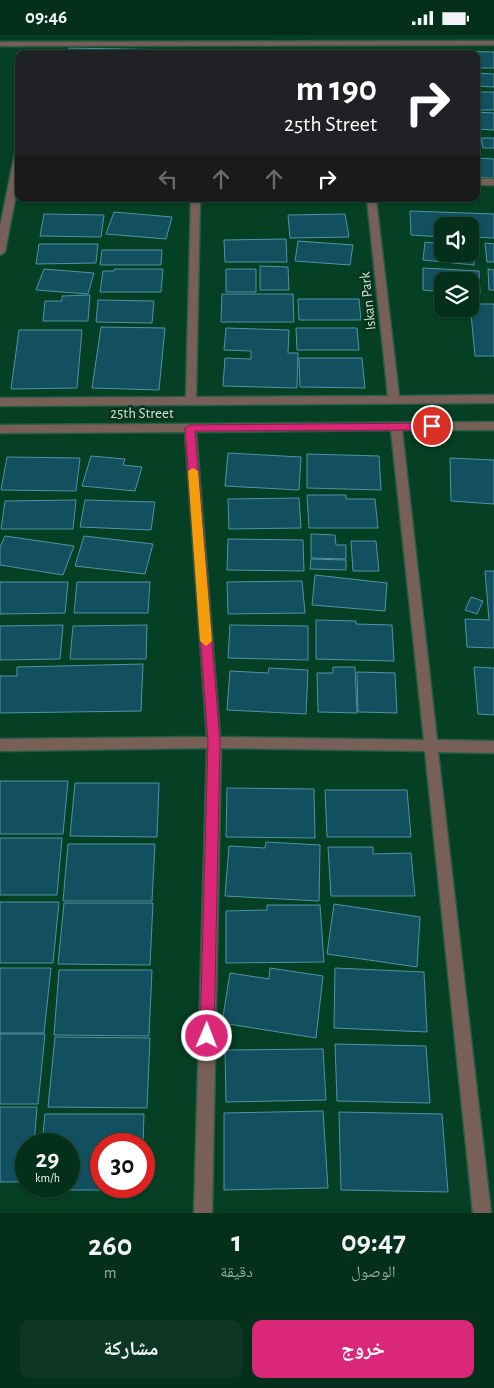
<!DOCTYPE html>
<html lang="ar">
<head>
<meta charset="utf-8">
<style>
	body { margin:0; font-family:"Alegreya Sans","Noto Naskh Arabic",sans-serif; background:#0d3724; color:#f1f3f6; direction:rtl; height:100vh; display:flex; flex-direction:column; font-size:19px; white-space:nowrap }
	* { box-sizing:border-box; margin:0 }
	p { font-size:16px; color:#97a9a3 }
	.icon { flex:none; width:28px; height:28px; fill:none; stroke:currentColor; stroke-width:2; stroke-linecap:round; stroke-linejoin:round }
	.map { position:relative; height:1178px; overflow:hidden; direction:ltr }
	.side { display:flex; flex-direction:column; background:#042f1b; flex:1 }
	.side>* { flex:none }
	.hud { position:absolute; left:15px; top:15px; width:465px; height:152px; border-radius:10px; box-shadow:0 1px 4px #0004,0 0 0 1px #254a3a; direction:rtl; background:#202124; color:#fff; overflow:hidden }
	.tools { position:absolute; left:434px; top:182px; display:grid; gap:10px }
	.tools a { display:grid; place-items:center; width:45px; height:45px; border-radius:10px; background:#042f1b; box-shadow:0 1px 4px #0004,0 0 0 1px #254a3a; font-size:25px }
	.speed { position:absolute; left:15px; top:1098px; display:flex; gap:10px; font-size:25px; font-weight:700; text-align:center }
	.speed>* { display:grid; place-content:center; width:65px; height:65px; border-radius:50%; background:#042f1b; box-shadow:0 1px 4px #0004,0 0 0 1px #254a3a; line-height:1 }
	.speed small { font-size:12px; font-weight:400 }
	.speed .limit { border:8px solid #d22; background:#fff; color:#111 }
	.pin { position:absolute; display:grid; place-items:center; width:42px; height:42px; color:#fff; margin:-21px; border:2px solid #fff; border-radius:50%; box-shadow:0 1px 5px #0007 }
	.me { position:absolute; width:55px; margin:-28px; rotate:1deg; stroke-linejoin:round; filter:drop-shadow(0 0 4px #0008) }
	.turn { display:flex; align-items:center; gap:18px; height:105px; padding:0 20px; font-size:22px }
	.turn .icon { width:65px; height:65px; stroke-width:2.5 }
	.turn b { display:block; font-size:35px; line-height:42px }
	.lanes { display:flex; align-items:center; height:48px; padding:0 20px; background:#0003; justify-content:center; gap:25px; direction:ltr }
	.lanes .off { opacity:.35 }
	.eta { display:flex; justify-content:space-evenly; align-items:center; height:85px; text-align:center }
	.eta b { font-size:30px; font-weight:700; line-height:35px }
	.button { display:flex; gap:10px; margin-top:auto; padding:10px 20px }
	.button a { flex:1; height:58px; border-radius:10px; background:#db2777; color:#fff; font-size:20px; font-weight:700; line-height:58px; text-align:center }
	.button a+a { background:#0d3724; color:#f1f3f6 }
	.status { display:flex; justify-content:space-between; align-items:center; height:35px; padding:0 25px; background:#042f1b; direction:ltr }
	.status svg { height:14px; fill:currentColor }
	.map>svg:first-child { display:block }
</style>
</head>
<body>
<div class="status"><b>09:46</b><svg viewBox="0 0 49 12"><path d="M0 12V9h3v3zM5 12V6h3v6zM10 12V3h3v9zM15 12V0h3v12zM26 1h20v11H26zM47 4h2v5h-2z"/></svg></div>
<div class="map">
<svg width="494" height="1178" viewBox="0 0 494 1178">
	<rect width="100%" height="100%" fill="#053f24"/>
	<path fill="#13505f" stroke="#4f93a5" d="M69,13l110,2v4h-112z
		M259,15h23v4h-23z
		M287,15l48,2v2h-48z
		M398,16l40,2v1h-40z
		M445,16l49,1v16h-18v-14h-31z
		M476,38l18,1v13l-18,-1z
		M476,57h18v18h-18z
		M476,77l18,1v17l-18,-1z
		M481,103h13v10h-11z
		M476,123l18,1v19l-18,-1z
		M410,176l84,3v24l-24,-1v-11h-28v11l-31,-2z
		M114,177l58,5 -6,22 -60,-5z
		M44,179l60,1 -3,22 -61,-1z
		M345,179l4,23 -59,1 -2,-23z
		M286,204l1,23h-62l-1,-22z
		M298,206l55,4 -3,20 -55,-4z
		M425,207l17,2v10h28v-8l6,1 -2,18 -51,-5z
		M485,208l9,1v18h-7z
		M39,209h59l-2,19 -60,1z
		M102,215h60l-1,15h-61z
		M260,231l28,1 1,23h-29z
		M423,233l56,3 1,23 -10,-1v-12h-28v11l-19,-2z
		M44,234l50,4 -6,21 -52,-4z
		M114,234h49l-2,23h-61l3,-21h11z
		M226,234h30v23h-30z
		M488,234l6,1v20h-5z
		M222,259h71l1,28h-73z
		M90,260l-2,26h-45l2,-20h17v-5z
		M298,264h61l2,21h-62z
		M98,265l56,1 -2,22 -56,-1z
		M470,269h24v52h-19z
		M101,292l64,1 -6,62 -67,-2z
		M226,293l63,2 -1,23h10l-1,35 -74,-2 2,-28 26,1v-8l-27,-1z
		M296,293h61l2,22h-62z
		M19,295h63l-5,58 -66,1z
		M299,323h63l3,30 -65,-1z
		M228,418l73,4 -2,33 -74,-4z
		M307,419l72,2 2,34 -74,-2z
		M91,421l34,3 -2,6 19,2 -7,24 -53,-5z
		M7,422l73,1 -4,33 -75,-1z
		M450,423l44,2v44l-43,-3z
		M307,460h39v4h29l3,29h-69z
		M299,463l2,30 -72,1 -1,-30z
		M76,465l-3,29h-72l4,-28z
		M85,465l70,2 -4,28 -71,-3z
		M311,499l24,1 1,10h10v14l-35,-1z
		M5,501l69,10 -11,29 -63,-10v-18z
		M84,501l69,8 -8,30 -70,-8z
		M228,504l75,1 1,31 -77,-1z
		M351,506h25l3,30h-26z
		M311,524l35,1v10l-36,-1z
		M485,536h9v77l-27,-1 -2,-28 24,1z
		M315,540l72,8 -2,28 -73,-6z
		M302,546l3,32 -77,1 -1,-32z
		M0,547h68l-3,31 -65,1z
		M77,547h73l-2,31h-74z
		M471,562l12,4 -6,13 -12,-4z
		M316,585l40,1v3l36,1 2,36 -78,-2z
		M63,590l-3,34 -60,1v-34z
		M147,590l-1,34h-76l3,-33z
		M230,590l78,1v34l-80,-2z
		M143,629l-2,47 -141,2v-37h17v-9z
		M333,632h22l2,46 -39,-1 -1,-39h16z
		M474,632l20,1v47l-16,-1z
		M269,633l39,2 -2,44 -79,-4 3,-39 38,2z
		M357,637l38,1 2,40 -39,-1z
		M0,746h68l-5,53h-63z
		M75,748h84l-2,54 -87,-1z
		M227,753l87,1 1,49 -89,-1z
		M325,755h82l4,47h-84z
		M0,803h62l-5,57h-57z
		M266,807l54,3 -1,56 -94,-5 4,-50 36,2z
		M68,809h87l-3,57h-89z
		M328,812h45v7l38,-1 4,43h-84z
		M0,867h59l-6,61h-53z
		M64,868h89l-3,62 -92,-1z
		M334,869l86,13 -3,50 -90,-13z
		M267,870h53l4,57 -98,1v-52l41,-1z
		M0,933h51l-7,65h-44z
		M270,933l53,8 -7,62 -94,-15 8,-50 39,6z
		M335,933l89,4 3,60 -93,-4z
		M59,935h93l-3,66 -95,-1z
		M0,999h45l-7,70h-38z
		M55,1002l95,1 -3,70 -99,-1z
		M335,1009l91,2 4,57 -93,-2z
		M323,1014l3,51 -100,2 -1,-52z
		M0,1072h37l-3,37h-8v38h-26z
		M323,1076l5,77 -104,2v-77z
		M339,1077l103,2 6,78 -107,-2z
		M45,1079h99l-1,30h-42v42h40l-1,4h-102v-4h31v-42h-27z"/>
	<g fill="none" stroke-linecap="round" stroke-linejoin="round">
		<defs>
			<path id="minor" d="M494,6v4l-494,1v-4z
				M19,115v28l-14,74 -5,3v-28l15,-74z
				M476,144h18v6h-18z
				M191,164h9l-4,198 192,-1 -21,-197h9l23,197 95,-1v8l-494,3v-8l186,-1z
				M494,387v8h-92l35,310 57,1v12l-56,-1 53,461h-18l-48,-462 -204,-3 -9,465h-18l13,-465 -207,3v-12l207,-2 -22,-305 -185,1v-8zM391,395l33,310 -204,-3 -24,-305z"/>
		</defs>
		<use href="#minor" stroke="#285d44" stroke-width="3"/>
		<use href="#minor" fill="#786059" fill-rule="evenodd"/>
	</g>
	<path fill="#db2777" stroke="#8e194d" d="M432,388l5,3 -5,4 -237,1 25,311 -6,294 -2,5 -5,2 -5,-2 -2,-5 8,-294 -23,-314 5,-3z"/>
	<path fill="#f59e0b" d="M193,433l5,3 14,170 -6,5 -6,-5 -12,-170z"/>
	<g text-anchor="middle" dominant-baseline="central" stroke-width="5" stroke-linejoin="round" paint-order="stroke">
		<g font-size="15" fill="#c9e4d3" stroke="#0a331e">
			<text transform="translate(368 266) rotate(-96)">Iskan Park</text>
			<text x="142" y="378">25th Street</text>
		</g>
	</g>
</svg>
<div class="tools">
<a><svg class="icon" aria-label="sound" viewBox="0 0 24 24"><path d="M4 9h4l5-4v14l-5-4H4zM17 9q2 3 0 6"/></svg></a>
<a><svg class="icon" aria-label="layers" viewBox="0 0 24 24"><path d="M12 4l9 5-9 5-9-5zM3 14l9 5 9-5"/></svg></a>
</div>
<div class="speed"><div>29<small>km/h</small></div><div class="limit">30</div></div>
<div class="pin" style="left:432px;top:391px;background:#d93025"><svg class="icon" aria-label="arrive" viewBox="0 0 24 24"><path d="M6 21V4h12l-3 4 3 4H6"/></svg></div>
<svg class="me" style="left:207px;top:1001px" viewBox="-20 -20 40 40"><circle r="17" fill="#db2777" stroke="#fff" stroke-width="3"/><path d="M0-11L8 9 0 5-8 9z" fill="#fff"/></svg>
<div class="hud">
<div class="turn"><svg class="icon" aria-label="right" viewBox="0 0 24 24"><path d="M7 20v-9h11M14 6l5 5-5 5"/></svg><div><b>190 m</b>25th Street</div></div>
<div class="lanes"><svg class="icon off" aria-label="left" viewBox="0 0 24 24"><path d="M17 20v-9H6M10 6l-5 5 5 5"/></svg><svg class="icon off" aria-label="ahead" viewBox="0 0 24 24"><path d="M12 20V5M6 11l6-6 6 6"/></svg><svg class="icon off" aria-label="ahead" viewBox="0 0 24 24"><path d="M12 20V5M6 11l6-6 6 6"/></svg><svg class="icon" aria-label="right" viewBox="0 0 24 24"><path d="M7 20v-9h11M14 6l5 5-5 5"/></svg></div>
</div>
</div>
<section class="side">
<div class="eta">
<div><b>09:47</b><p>الوصول</p></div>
<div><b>1</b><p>دقيقة</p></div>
<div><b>260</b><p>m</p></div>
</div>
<div class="button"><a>خروج</a><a>مشاركة</a></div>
</section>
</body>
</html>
